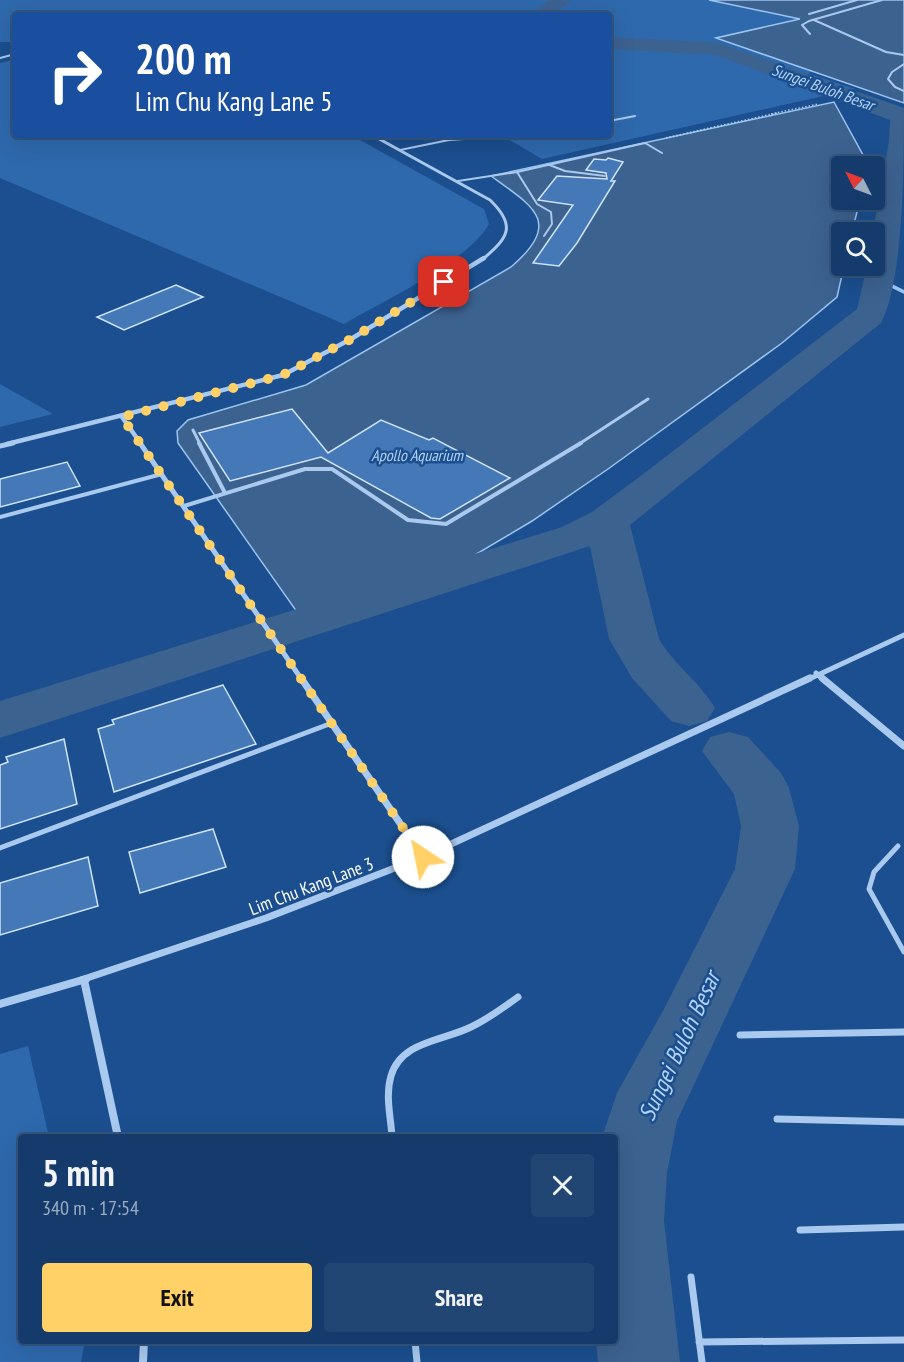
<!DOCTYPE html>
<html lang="en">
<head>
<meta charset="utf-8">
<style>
	body { margin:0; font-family:"PT Sans Narrow",sans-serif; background:#214673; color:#f1f3f6; height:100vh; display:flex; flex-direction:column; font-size:22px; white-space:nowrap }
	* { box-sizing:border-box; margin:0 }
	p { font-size:20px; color:#9dadc1 }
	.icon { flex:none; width:33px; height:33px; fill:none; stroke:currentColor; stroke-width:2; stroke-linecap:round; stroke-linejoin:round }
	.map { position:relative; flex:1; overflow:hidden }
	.details { position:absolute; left:18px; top:1134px; width:600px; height:210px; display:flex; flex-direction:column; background:#143b6b; border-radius:6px; box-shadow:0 6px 24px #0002,0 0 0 2px #33557e }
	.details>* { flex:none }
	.guide { position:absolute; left:12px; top:12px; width:600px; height:126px; border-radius:6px; box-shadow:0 6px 24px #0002,0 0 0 2px #33557e; background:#1a4fa0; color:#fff; overflow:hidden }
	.needle { width:39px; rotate:312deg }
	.fabs { position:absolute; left:831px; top:156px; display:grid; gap:12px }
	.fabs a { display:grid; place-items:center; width:54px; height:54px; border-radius:6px; background:#143b6b; box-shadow:0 6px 24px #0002,0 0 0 2px #33557e; font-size:30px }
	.pin { position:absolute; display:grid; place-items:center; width:51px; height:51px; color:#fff; margin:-26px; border-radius:12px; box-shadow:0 3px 9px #0006 }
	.me { position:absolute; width:66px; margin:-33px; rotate:326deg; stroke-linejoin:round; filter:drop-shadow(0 0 4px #0008) }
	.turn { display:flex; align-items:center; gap:21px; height:126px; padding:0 24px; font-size:27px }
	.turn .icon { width:78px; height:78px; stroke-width:2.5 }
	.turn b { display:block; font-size:42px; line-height:51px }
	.round { display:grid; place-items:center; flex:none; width:63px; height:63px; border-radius:6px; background:#214673 }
	.overview { display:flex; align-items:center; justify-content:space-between; height:102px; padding:0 24px }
	h1 { font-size:36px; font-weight:700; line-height:45px }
	.primary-button { display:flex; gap:12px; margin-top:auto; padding:12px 24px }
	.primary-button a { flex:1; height:69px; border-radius:6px; background:#ffd166; color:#111; font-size:24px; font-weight:700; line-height:69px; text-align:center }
	.primary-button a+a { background:#214673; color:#f1f3f6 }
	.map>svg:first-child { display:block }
</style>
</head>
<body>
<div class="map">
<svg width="904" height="1362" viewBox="0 0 904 1362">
	<rect width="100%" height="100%" fill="#1b4f8f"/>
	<path fill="#2e69ad" d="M0,0h709l92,19 84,39 -77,15 47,16 -313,70 -41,-24h108v-120h-594v27h-15z
		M15,59v76h336l133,74 5,15c-21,38 -106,77 -145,100l-344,-146v-115z
		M0,384l53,30 -53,13z
		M28,1046l21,91h-28v204h64l-4,21h-81v-308z"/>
	<path fill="#3c6290" stroke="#9cc4f0" stroke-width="1.5" d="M709,0h195v103l-188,-65 84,-19z
		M834,102l34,62v2h-26v34h18l-8,32h-10v34h2l-7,31 -55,46 -174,126 -76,52 -74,44 -161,47 -119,-169 -1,-12 11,-11 118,-35 205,-118c52,-45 23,-60 -20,-91z"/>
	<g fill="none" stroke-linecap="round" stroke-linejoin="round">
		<path fill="#9cc4f0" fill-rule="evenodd" d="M878,279h4l22,11v4l-26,-13z"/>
		<path fill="#3c6290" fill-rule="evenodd" d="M549,0h23l-19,15h-23z
			M609,37l110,6 185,65c0,55 0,171 -23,215l-251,202 29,114c15,26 41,43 56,69l-8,13 -18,5 -18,-5 -39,-43 -23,-39 -19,-93 -590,192v-37l562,-174 30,-15 50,-37 215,-166 10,-43h7l-1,-34 16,-91 1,-21 -174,-65 -107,-6z
			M729,732l19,5 33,36 8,15 10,38 -4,43 -118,252 -10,52 -3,48 16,141h-82l-2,-21h19v-204h-13l15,-44 47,-84 71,-140 6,-43 -7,-32 -32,-43 8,-14z"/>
	</g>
	<path fill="#4478b7" stroke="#cfe3fa" stroke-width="1.5" d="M608,158l15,4 -12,19h4l-38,62 -18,23 -26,-3 40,-58 -35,-5 19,-24 50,3 -1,-6 -20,-3 8,-11 12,1z
		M176,285l27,12 -79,33 -27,-13z
		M292,409l36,44 53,-33 48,20 4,-2 77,40 -70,41 -9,-1 -110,-61 -91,24 -31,-48z
		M67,462l13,24 -80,21v-28z
		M223,685l33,59 -142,48 -16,-63 16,-5 -2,-4z
		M64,739l13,65 -77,25v-64l8,-3 -2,-5z
		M213,829l13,38 -86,26 -11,-41z
		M88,857l10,49 -98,29v-52z"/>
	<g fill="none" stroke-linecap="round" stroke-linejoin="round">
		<path stroke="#a9c9ee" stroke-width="1.5" stroke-dasharray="1.5 2" stroke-linecap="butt" d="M771,114l47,-10"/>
		<path stroke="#a9c9ee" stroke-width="2" stroke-dasharray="1.5 2" stroke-linecap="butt" d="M666,138l112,-25"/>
		<path stroke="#a9c9ee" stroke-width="2" d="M809,14l48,-14
			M814,20l72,32 18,3
			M810,34l-8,-9 7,-4 73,-21
			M904,64l-12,8 -4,7 7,8 9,4
			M609,121l26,-5
			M400,150l49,-10 74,-5
			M547,164l18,7 40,5
			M517,172l20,32 14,8 1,12 -8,12
			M458,181l59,-9 128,-29 17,10"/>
		<path stroke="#a9c9ee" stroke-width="3" d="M193,430l7,14
			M579,444l69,-45"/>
		<path stroke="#a9c9ee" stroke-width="4" d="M199,443l26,50
			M184,506l121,-37h27l76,51 38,4 135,-81
			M0,517l162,-43"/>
		<path stroke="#a9c9ee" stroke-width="5" d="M898,846l-24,26 -5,17 35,63
			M0,848l332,-125"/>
		<path stroke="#a9c9ee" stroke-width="7" d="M740,1035l164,-3
			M777,1119l127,3
			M392,1137c-1,-19 -7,-41 -1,-61 10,-35 52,-35 80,-49 17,-8 32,-19 47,-30
			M800,1230l104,-3
			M691,1277l11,85
			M415,1341l2,21
			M699,1342l205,-2"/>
		<path stroke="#a9c9ee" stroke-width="2" d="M0,58l15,-4"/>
		<path stroke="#a9c9ee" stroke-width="3" d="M372,135l118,65c27,26 18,38 -7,59"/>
		<path stroke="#a9c9ee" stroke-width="4.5" d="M122,417l19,27
			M7,444l276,-69 68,-36 133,-81"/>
		<path stroke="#a9c9ee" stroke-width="5" d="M140,443l162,237
			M0,446l13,-3
			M816,673l8,7
			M807,680l97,-45"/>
		<path stroke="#a9c9ee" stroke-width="7" d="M301,678l122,179
			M822,678l82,68
			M81,980l185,-62 157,-61 387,-179"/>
		<path stroke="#a9c9ee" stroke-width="8" d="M84,980l34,157
			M0,1004l86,-25
			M143,1362l1,-21"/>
	</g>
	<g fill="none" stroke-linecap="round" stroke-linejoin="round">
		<path stroke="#ffd166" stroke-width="10" stroke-dasharray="0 18" d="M423,857l-301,-440 161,-42 68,-36 93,-57"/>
	</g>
	<g text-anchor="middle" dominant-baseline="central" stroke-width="5" stroke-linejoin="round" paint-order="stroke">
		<g font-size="16" font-style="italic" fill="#b5d3f5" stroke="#1b4f8f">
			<text transform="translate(823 87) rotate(20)">Sungei Buloh Besar</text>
			<text x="417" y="455">Apollo Aquarium</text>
		</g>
		<g font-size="18" fill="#fff" stroke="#1b4f8f">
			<text transform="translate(311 886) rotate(-21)">Lim Chu Kang Lane 3</text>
		</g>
		<g font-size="24" font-style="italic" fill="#b5d3f5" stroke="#1b4f8f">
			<text transform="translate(679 1046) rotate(-65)">Sungei Buloh Besar</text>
		</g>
	</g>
</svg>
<div class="fabs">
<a><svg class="needle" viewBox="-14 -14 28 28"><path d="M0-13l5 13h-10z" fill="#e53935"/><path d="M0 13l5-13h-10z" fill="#9dadc1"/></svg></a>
<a><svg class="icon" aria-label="search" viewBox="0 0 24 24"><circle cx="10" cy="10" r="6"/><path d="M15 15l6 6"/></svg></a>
</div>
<div class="pin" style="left:444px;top:282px;background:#d93025"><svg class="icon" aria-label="arrive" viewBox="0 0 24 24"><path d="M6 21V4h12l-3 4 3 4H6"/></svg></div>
<svg class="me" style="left:423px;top:857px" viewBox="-20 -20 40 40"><circle r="19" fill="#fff"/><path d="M0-13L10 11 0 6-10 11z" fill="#ffd166"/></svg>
<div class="guide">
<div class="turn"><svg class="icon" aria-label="right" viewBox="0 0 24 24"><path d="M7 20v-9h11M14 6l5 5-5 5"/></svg><div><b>200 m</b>Lim Chu Kang Lane 5</div></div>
</div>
<section class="details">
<div class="overview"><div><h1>5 min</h1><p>340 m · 17:54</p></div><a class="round"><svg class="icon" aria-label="close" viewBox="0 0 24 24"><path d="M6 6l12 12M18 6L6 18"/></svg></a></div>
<div class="primary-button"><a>Exit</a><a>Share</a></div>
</section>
</div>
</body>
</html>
